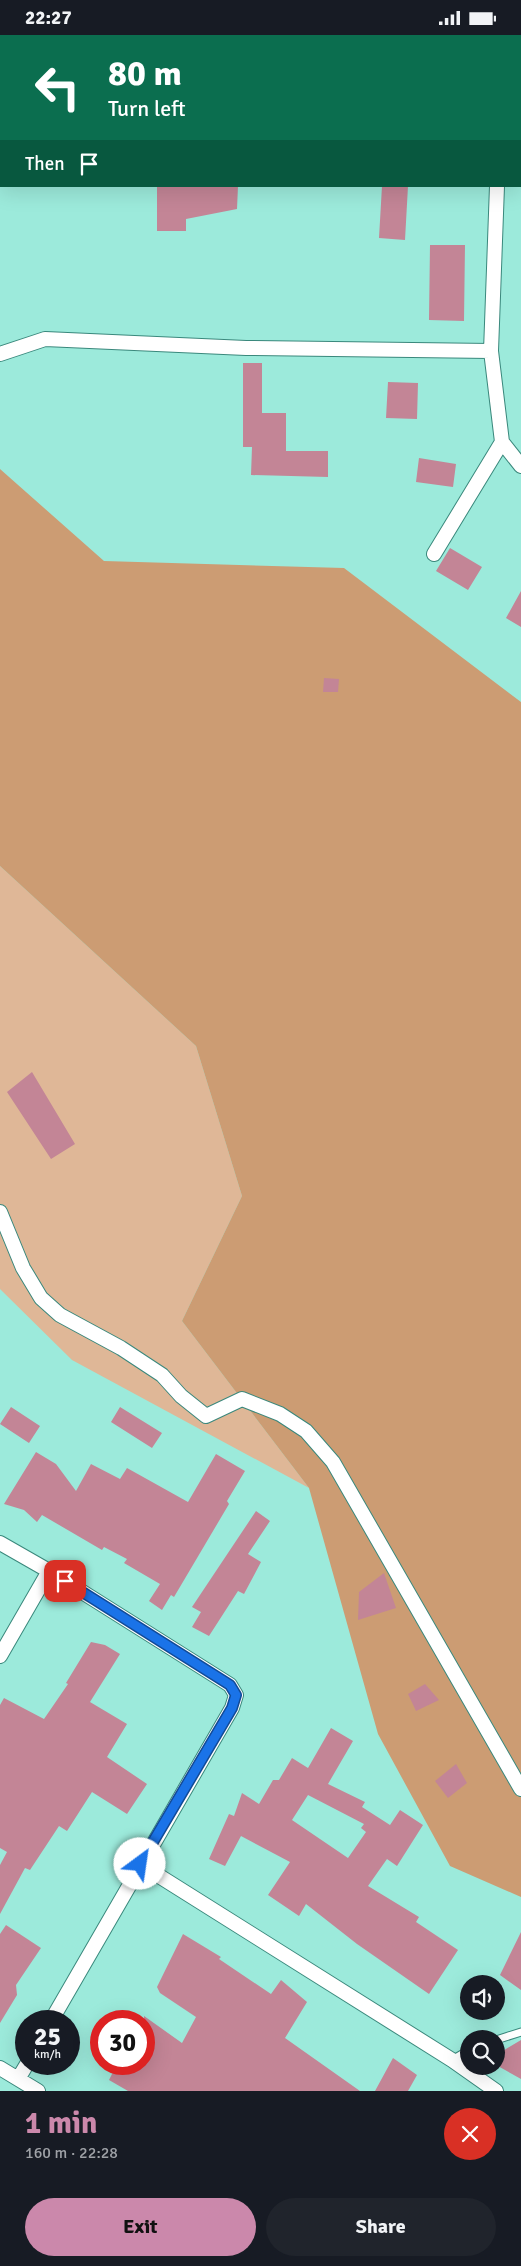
<!DOCTYPE html>
<html lang="en">
<head>
<meta charset="utf-8">
<style>
	body { margin:0; font-family:Signika,sans-serif; background:#20242c; color:#f1f3f6; height:100vh; display:flex; flex-direction:column; font-size:19px; white-space:nowrap }
	* { box-sizing:border-box; margin:0 }
	p { font-size:16px; color:#9ea1a6 }
	.icon { flex:none; width:28px; height:28px; fill:none; stroke:currentColor; stroke-width:2; stroke-linecap:round; stroke-linejoin:round }
	.map { position:relative; height:2056px; overflow:hidden }
	.panel { display:flex; flex-direction:column; background:#171b24; flex:1 }
	.panel>* { flex:none }
	.top-card { position:absolute; left:0px; top:0px; width:521px; height:152px; box-shadow:0 5px 20px #0002; background:#0b6e4f; color:#fff; overflow:hidden }
	.tools { position:absolute; left:460px; top:1940px; display:grid; gap:10px }
	.tools a { display:grid; place-items:center; width:45px; height:45px; border-radius:50%; background:#171b24; box-shadow:0 5px 20px #0002; font-size:25px }
	.speed { position:absolute; left:15px; top:1975px; display:flex; gap:10px; font-size:25px; font-weight:700; text-align:center }
	.speed>* { display:grid; place-content:center; width:65px; height:65px; border-radius:50%; background:#171b24; box-shadow:0 5px 20px #0002; line-height:1 }
	.speed small { font-size:12px; font-weight:400 }
	.speed .limit { border:8px solid #d22; background:#fff; color:#111 }
	.pin { position:absolute; display:grid; place-items:center; width:42px; height:42px; color:#fff; margin:-21px; border-radius:10px; box-shadow:0 2px 8px #0006 }
	.me { position:absolute; width:55px; margin:-28px; rotate:31deg; stroke-linejoin:round; filter:drop-shadow(0 0 4px #0008) }
	.turn { display:flex; align-items:center; gap:18px; height:105px; padding:0 25px; font-size:22px }
	.turn .icon { width:65px; height:65px; stroke-width:2.5 }
	.turn b { display:block; font-size:35px; line-height:42px }
	.then { display:flex; align-items:center; height:48px; padding:0 25px; background:#0003; gap:10px; font-size:19px }
	.round { display:grid; place-items:center; flex:none; width:52px; height:52px; border-radius:26px; background:#20242c }
	.headline { display:flex; align-items:center; justify-content:space-between; height:85px; padding:0 25px }
	h1 { font-size:30px; font-weight:700; line-height:38px; color:#cb88ab }
	.button { display:flex; gap:10px; margin-top:auto; padding:10px 25px }
	.button a { flex:1; height:58px; border-radius:30px; background:#cb88ab; color:#111; font-size:20px; font-weight:700; line-height:58px; text-align:center }
	.button a+a { background:#20242c; color:#f1f3f6 }
	.status { display:flex; justify-content:space-between; align-items:center; height:35px; padding:0 25px; background:#171b24; direction:ltr }
	.status svg { height:14px; fill:currentColor }
	.map>svg:first-child { display:block }
</style>
</head>
<body>
<div class="status"><b>22:27</b><svg viewBox="0 0 49 12"><path d="M0 12V9h3v3zM5 12V6h3v6zM10 12V3h3v9zM15 12V0h3v12zM26 1h20v11H26zM47 4h2v5h-2z"/></svg></div>
<div class="map">
<svg width="521" height="2056" viewBox="0 0 521 2056">
	<rect width="100%" height="100%" fill="#9ceadb"/>
	<path fill="#dfb797" d="M0,831l196,180 46,150 -60,125 127,167 -237,-128 -72,-71z"/>
	<path fill="#cc9c73" d="M0,434l104,92 240,7 177,134v1195l-71,-31 -72,-132 -69,-246 -127,-167 60,-125 -46,-150 -196,-180z"/>
	<path fill="#c38596" fill-rule="evenodd" d="M157,151h81l-1,23 -51,10v12h-29z
		M382,151h26l-3,54 -26,-2z
		M430,210h35l-1,76 -35,-1z
		M243,328h19v50h24v38h42v26l-77,-2 1,-28h-9z
		M388,347l30,1 -1,36 -31,-1z
		M419,423l37,6 -3,23 -37,-5z
		M450,513l32,19 -14,23 -32,-19z
		M521,556v36l-15,-9z
		M324,643l15,1 -1,13h-15z
		M32,1037l43,72 -24,15 -44,-67z
		M11,1372l29,19 -11,17 -29,-19z
		M120,1372l42,26 -10,15 -41,-26z
		M36,1417l20,12 20,27 15,-27 29,15 7,-11 61,34 28,-48 29,17 -18,30 2,3 -55,93 -3,-2 -9,15 -13,-9 11,-17 -36,-21 3,-4 -23,-12 -2,3 -60,-35 -5,7 -13,-12 -20,-6z
		M256,1476l14,10 -22,33 13,8 -17,32 -6,-3 -29,45 -17,-9 9,-15 -9,-5z
		M384,1538l12,35 -38,12 1,-28z
		M91,1607l14,3 15,9 -30,48 37,22 -20,33 40,27 -20,30 -35,-22 -25,39 -8,-5 -29,44 -5,-2 -25,46v-49l7,-13 -7,-4v-143l4,-7 40,21 24,-35 -2,-1z
		M425,1649l14,16 -23,11 -8,-17z
		M331,1693l22,13 -25,43 37,18 -3,5 28,18 10,-15 23,15 -26,41 -10,-7 -19,27 51,31 -3,5 42,28 -29,44 -72,-50 -51,-40 -7,12 -31,-21 22,-33 -49,-26 -16,30 -16,-7 20,-45 5,2 8,-23 17,11 14,-24h6l13,-22 16,10zM308,1760l56,29 -3,4 5,4 -18,26 -56,-38z
		M456,1729l11,19 -19,15 -13,-17z
		M6,1890l35,23 -25,37 1,10 -17,28v-89z
		M521,1897v58l-21,-15z
		M183,1899l38,23 -2,2 52,35 10,-14 26,22 -22,36 75,53h-232l-19,-11 8,-16h27v-48l38,27 14,-26 -36,-24 -3,-6z
		M521,2005v39l-25,-14v-10z
		M393,2023l24,17 -9,16h-33z"/>
	<g fill="none" stroke-linecap="round" stroke-linejoin="round">
		<defs>
			<path id="service" d="M496,2005l25,-8
				M452,2025l17,-10"/>
			<path id="minor" d="M503,1v-1
				M0,16h1
				M497,151l-6,165 11,91 19,24
				M0,319l45,-15 201,9 245,3
				M434,519l68,-112
				M0,1177l23,56 18,30 19,17 61,33 41,27 19,21 25,20 36,-17 38,15 26,17 27,31 188,327
				M0,1508l49,28 181,114 6,10 -4,13 -181,313
				M0,1621l49,-85
				M140,1829l312,196 44,31
				M0,2033l38,23
				M18,2044l9,-15"/>
		</defs>
		<use href="#service" stroke="#3a887c" stroke-width="9"/>
		<use href="#minor" stroke="#3a887c" stroke-width="16"/>
		<use href="#service" stroke="#fff" stroke-width="7"/>
		<use href="#minor" stroke="#fff" stroke-width="14"/>
	</g>
	<g fill="none" stroke-linecap="round" stroke-linejoin="round">
		<defs>
			<path id="route" d="M65,1546l165,104 6,10 -4,13 -92,156"/>
		</defs>
		<use href="#route" stroke="#114b97" stroke-width="12"/>
		<use href="#route" stroke="#1a73e8" stroke-width="9"/>
	</g>
</svg>
<div class="tools">
<a><svg class="icon" aria-label="sound" viewBox="0 0 24 24"><path d="M4 9h4l5-4v14l-5-4H4zM17 9q2 3 0 6"/></svg></a>
<a><svg class="icon" aria-label="search" viewBox="0 0 24 24"><circle cx="10" cy="10" r="6"/><path d="M15 15l6 6"/></svg></a>
</div>
<div class="speed"><div>25<small>km/h</small></div><div class="limit">30</div></div>
<div class="pin" style="left:65px;top:1546px;background:#d93025"><svg class="icon" aria-label="arrive" viewBox="0 0 24 24"><path d="M6 21V4h12l-3 4 3 4H6"/></svg></div>
<svg class="me" style="left:140px;top:1829px" viewBox="-20 -20 40 40"><circle r="19" fill="#fff"/><path d="M0-13L10 11 0 6-10 11z" fill="#1a73e8"/></svg>
<div class="top-card">
<div class="turn"><svg class="icon" aria-label="left" viewBox="0 0 24 24"><path d="M17 20v-9H6M10 6l-5 5 5 5"/></svg><div><b>80 m</b>Turn left</div></div>
<div class="then">Then<svg class="icon" aria-label="arrive" viewBox="0 0 24 24"><path d="M6 21V4h12l-3 4 3 4H6"/></svg></div>
</div>
</div>
<section class="panel">
<div class="headline"><div><h1>1 min</h1><p>160 m · 22:28</p></div><a class="round" style="background:#d93025;color:#fff"><svg class="icon" aria-label="close" viewBox="0 0 24 24"><path d="M6 6l12 12M18 6L6 18"/></svg></a></div>
<div class="button"><a>Exit</a><a>Share</a></div>
</section>
</body>
</html>
